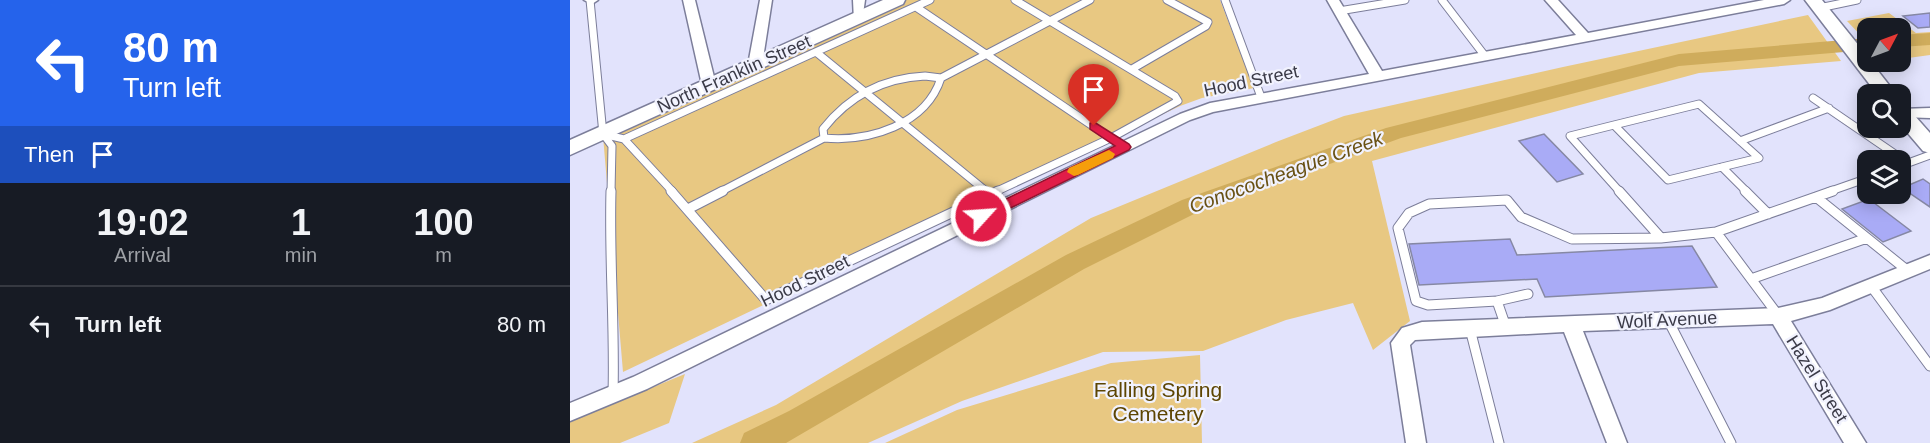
<!DOCTYPE html>
<html lang="en">
<head>
<meta charset="utf-8">
<style>
	body { margin:0; font-family:Arial,sans-serif; background:#242831; color:#f1f3f6; height:100vh; display:flex; flex-direction:column; font-size:22px; white-space:nowrap }
	* { box-sizing:border-box; margin:0 }
	p { font-size:20px; color:#9ea1a6 }
	.icon { flex:none; width:33px; height:33px; fill:none; stroke:currentColor; stroke-width:2; stroke-linecap:round; stroke-linejoin:round }
	.map { position:relative; flex:1; overflow:hidden }
	.sheet { display:flex; flex-direction:column; background:#171b24; width:570px }
	.sheet>* { flex:none }
	.guide { background:#2563eb; color:#fff; overflow:hidden }
	.needle { width:39px; rotate:49deg }
	.tools { position:absolute; left:1287px; top:18px; display:grid; gap:12px }
	.tools a { display:grid; place-items:center; width:54px; height:54px; border-radius:12px; background:#171b24; box-shadow:0 3px 15px #0003; font-size:30px }
	.pin { position:absolute; display:grid; place-items:center; width:51px; height:51px; color:#fff; margin:-62px -26px; border-radius:50% 50% 50% 0; rotate:-45deg; box-shadow:0 0 6px #0007 }
	.pin .icon { rotate:45deg }
	.me { position:absolute; width:66px; margin:-33px; rotate:64deg; stroke-linejoin:round; filter:drop-shadow(0 0 4px #0008) }
	.turn { display:flex; align-items:center; gap:21px; height:126px; padding:0 24px; font-size:27px }
	.turn .icon { width:78px; height:78px; stroke-width:2.5 }
	.turn b { display:block; font-size:42px; line-height:51px }
	.then { display:flex; align-items:center; height:57px; padding:0 24px; background:#0003; gap:12px; font-size:22px }
	.eta { display:flex; justify-content:space-evenly; align-items:center; height:102px; text-align:center }
	.eta b { font-size:36px; font-weight:700; line-height:42px }
	ul { padding:0; list-style:none }
	li { display:flex; align-items:center; gap:18px; height:78px; padding:0 24px; border-top:2px solid #363941 }
	li div { flex:1 }
	li b { display:block; font-size:22px }
	li em { font-style:normal }
	main { display:flex; flex:1; min-height:0 }
	.map>svg:first-child { display:block }
</style>
</head>
<body>
<main>
<section class="sheet">
<div class="guide">
<div class="turn"><svg class="icon" aria-label="left" viewBox="0 0 24 24"><path d="M17 20v-9H6M10 6l-5 5 5 5"/></svg><div><b>80 m</b>Turn left</div></div>
<div class="then">Then<svg class="icon" aria-label="arrive" viewBox="0 0 24 24"><path d="M6 21V4h12l-3 4 3 4H6"/></svg></div>
</div>
<div class="eta">
<div><b>19:02</b><p>Arrival</p></div>
<div><b>1</b><p>min</p></div>
<div><b>100</b><p>m</p></div>
</div>
<ul>
<li><svg class="icon" aria-label="left" viewBox="0 0 24 24"><path d="M17 20v-9H6M10 6l-5 5 5 5"/></svg><div><b>Turn left</b></div><em>80 m</em></li>
</ul>
</section>
<div class="map">
<svg width="1360" height="443" viewBox="0 0 1360 443">
	<rect width="100%" height="100%" fill="#e2e3fc"/>
	<path fill="#e8c882" d="M335,0h315l34,88 -52,10 -22,8 -557,266 -20,-236z
		M1319,13l27,20 14,-1v23l-29,4 -1,-31h-32l-1,14 -20,-21z
		M1238,15l33,46 -142,12 -327,88 38,160 -37,29 -20,-47 -67,17 -83,31 -100,1 -141,49 -94,42h-176l84,-38 315,-187 185,-76 68,-26 219,-49z
		M630,355l2,88h-317l72,-33 154,-47z
		M115,374l-16,49 -49,20h-50v-22z"/>
	<g fill="none" stroke-linecap="round" stroke-linejoin="round">
		<path fill="#cfac5c" fill-rule="evenodd" d="M1360,33v12l-30,2v-12z
			M1298,38v12l-189,16 -278,72 -203,74 -114,57 -298,174h-46l4,-10 45,-22 277,-156 116,-55 204,-72 293,-74z"/>
	</g>
	<path fill="#a9abf6" stroke="#8688a4" stroke-width="1.5" d="M1360,13v14l-12,1 -15,-12z
		M974,134l39,40 -26,8 -38,-41z
		M1353,179l7,5v23l-28,-19z
		M1299,199l42,32 -28,11 -41,-33z
		M940,239l7,16 175,-9 25,41 -172,10 -8,-18 -118,6 -10,-41z"/>
	<g fill="none" stroke-linecap="round" stroke-linejoin="round">
		<defs>
			<path id="lane-far1" d="M20,0l13,134 9,12 -1,46
				M655,0l36,97
				M872,0l43,56
				M346,7l208,140
				M1249,8l38,-8
				M769,11l66,-11
				M246,52l171,140
				M562,69l74,-43 2,-4 -41,-22
				M355,76l16,2c-15,47 -72,64 -117,60l-1,-9c26,-33 60,-51 102,-53z
				M371,78l149,-78
				M1243,98l95,65
				M1129,104l60,54 -91,22 -54,-55z
				M1044,125l-44,11 50,56
				M33,134l21,5 49,53
				M54,139l306,-139
				M1170,141l89,-33
				M1330,166l30,-11
				M1152,167l25,25
				M150,192l104,-54
				M425,192l116,-54 67,-37 -3,-5 -160,-96
				M1258,192l40,-14"/>
			<path id="lane" d="M41,191c-2,68 4,135 2,203
				M101,191l95,109 232,-109
				M415,191l18,15
				M1049,191l42,47 55,-6
				M1175,191l23,23
				M1263,191l-17,6 92,74
				M118,209l35,-18
				M1181,279l116,-41
				M1301,286l59,80
				M927,301l-69,4 -12,-4 -18,-73 11,-15 20,-9 78,-4 14,17 51,22 89,-1
				M1208,315l-62,-83 100,-35
				M1098,320l63,123
				M936,327l-9,-26 31,-7
				M900,329l29,114"/>
			<path id="street" d="M14,0h14l-6,4z
				M113,0h12l21,85 -2,3 -5,1 -7,-4z
				M190,0h12l-10,65 -7,4 -7,-4z
				M283,0h12l-3,21h-8z
				M757,0h12l43,71 194,-36 -31,-35h13l30,33 176,-33h26l-6,4 -571,108 -23,8 -543,269 -77,32v-18l63,-26 547,-263 30,-11 159,-29z
				M1360,108v10l-30,-1v-8z
				M1360,255v14l-100,41 -39,11 75,122h-22l-71,-119 -190,7 44,112h-20l-43,-111 -149,8 -5,5 16,98h-20l-15,-100 11,-15 20,-6 356,-14 44,-10z"/>
			<path id="secondary" d="M313,0h22l-2,4 -333,151v-15z
				M1235,0h17l46,57v5h3l25,32h-19z
				M1330,105l7,2 23,26v20l-7,-2 -23,-27z"/>
		</defs>
		<use href="#lane-far1" stroke="#7c7e9a" stroke-width="9"/>
		<use href="#lane" stroke="#7c7e9a" stroke-width="11"/>
		<use href="#street" stroke="#7c7e9a" stroke-width="3"/>
		<use href="#secondary" stroke="#7c7e9a" stroke-width="3"/>
		<use href="#lane-far1" stroke="#fff" stroke-width="7"/>
		<use href="#lane" stroke="#fff" stroke-width="9"/>
		<use href="#street" fill="#fff" fill-rule="evenodd"/>
		<use href="#secondary" fill="#fff" fill-rule="evenodd"/>
	</g>
	<path fill="#e11d48" stroke="#92132f" stroke-width="1.5" d="M524,122l35,22 2,3 -2,3 -143,70h-9l-2,-4 2,-3 138,-67 -25,-17v-6z"/>
	<path fill="#f59e0b" d="M539,150l6,4 -2,4 -35,17 -4,1 -7,-4 2,-4z"/>
	<g text-anchor="middle" dominant-baseline="central" stroke-width="4.5" stroke-linejoin="round" paint-order="stroke">
		<g font-size="18" fill="#3a3a47" stroke="#f1f2fe">
			<text transform="translate(164 74) rotate(-24)">North Franklin Street</text>
			<text transform="translate(681 81) rotate(-12)">Hood Street</text>
			<text transform="translate(235 281) rotate(-26)">Hood Street</text>
			<text transform="translate(1097 320) rotate(-3)">Wolf Avenue</text>
			<text transform="translate(1247 379) rotate(58)">Hazel Street</text>
		</g>
		<g font-size="20" font-style="italic" fill="#695114" stroke="#f1f2fe">
			<text transform="translate(716 172) rotate(-20)">Conococheague Creek</text>
		</g>
		<g font-size="21" fill="#5d4502" stroke="#f1f2fe">
			<text x="588" y="389">Falling Spring<tspan x="588" dy="24">Cemetery</tspan></text>
		</g>
	</g>
</svg>
<div class="tools">
<a><svg class="needle" viewBox="-14 -14 28 28"><path d="M0-13l5 13h-10z" fill="#e53935"/><path d="M0 13l5-13h-10z" fill="#9ea1a6"/></svg></a>
<a><svg class="icon" aria-label="search" viewBox="0 0 24 24"><circle cx="10" cy="10" r="6"/><path d="M15 15l6 6"/></svg></a>
<a><svg class="icon" aria-label="layers" viewBox="0 0 24 24"><path d="M12 4l9 5-9 5-9-5zM3 14l9 5 9-5"/></svg></a>
</div>
<div class="pin" style="left:524px;top:126px;background:#d93025"><svg class="icon" aria-label="arrive" viewBox="0 0 24 24"><path d="M6 21V4h12l-3 4 3 4H6"/></svg></div>
<svg class="me" style="left:411px;top:216px" viewBox="-20 -20 40 40"><circle r="17" fill="#e11d48" stroke="#fff" stroke-width="3"/><path d="M0-11L8 9 0 5-8 9z" fill="#fff"/></svg>
</div>
</main>
</body>
</html>
